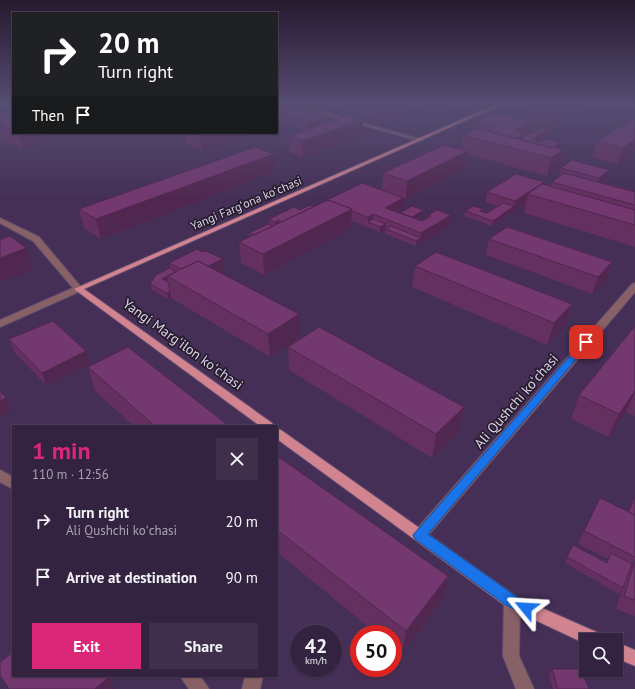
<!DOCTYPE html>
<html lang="en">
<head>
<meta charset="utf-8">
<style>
	body { margin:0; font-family:"PT Sans",sans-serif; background:#3f2f4b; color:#f1f3f6; height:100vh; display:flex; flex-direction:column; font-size:15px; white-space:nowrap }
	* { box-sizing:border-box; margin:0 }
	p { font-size:13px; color:#a9a4b1 }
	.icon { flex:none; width:22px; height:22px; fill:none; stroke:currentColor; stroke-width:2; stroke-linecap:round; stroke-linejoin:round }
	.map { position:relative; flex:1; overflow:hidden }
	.details { position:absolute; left:12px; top:425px; width:266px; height:252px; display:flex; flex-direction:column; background:#342340; border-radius:0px; box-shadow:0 1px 3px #0004,0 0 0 1px #4e4059 }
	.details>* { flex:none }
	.top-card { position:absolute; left:12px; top:12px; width:266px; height:122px; border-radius:0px; box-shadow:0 1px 3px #0004,0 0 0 1px #4e4059; background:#202124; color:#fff; overflow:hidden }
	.fabs { position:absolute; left:579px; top:633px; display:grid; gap:8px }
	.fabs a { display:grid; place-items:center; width:44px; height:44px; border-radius:0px; background:#342340; box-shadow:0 1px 3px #0004,0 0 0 1px #4e4059; font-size:20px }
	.speed { position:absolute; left:290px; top:625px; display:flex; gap:8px; font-size:20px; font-weight:700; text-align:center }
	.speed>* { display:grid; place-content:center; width:52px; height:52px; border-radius:50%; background:#342340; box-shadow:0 1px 3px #0004,0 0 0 1px #4e4059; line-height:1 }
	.speed small { font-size:10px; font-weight:400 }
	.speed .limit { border:6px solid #d22; background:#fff; color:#111 }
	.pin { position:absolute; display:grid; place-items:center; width:34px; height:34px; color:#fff; margin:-17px; border-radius:8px; box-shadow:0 2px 6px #0006 }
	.me { position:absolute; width:44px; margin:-22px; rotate:297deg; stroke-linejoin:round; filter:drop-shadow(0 0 3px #0008) }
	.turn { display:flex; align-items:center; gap:14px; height:84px; padding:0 20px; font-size:18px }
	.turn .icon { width:52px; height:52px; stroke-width:2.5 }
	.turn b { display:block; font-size:28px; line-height:34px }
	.then { display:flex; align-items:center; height:38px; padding:0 20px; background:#0003; gap:8px; font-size:15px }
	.round { display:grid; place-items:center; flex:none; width:42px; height:42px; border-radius:0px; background:#3f2f4b }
	.head { display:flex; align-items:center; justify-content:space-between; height:68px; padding:0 20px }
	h1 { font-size:24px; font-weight:700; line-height:30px; color:#db2777 }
	.primary-button { display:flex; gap:8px; margin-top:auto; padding:8px 20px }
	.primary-button a { flex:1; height:46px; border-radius:0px; background:#db2777; color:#fff; font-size:16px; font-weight:700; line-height:46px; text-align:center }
	.primary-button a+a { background:#3f2f4b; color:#f1f3f6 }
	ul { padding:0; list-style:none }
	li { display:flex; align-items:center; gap:12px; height:56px; padding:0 20px }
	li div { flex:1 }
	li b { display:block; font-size:15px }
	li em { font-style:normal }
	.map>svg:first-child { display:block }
</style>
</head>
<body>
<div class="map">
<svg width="635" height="689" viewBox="0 0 635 689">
	<rect width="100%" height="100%" fill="#452f56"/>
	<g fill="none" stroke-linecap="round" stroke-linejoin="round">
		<defs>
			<path id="minor" d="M287,104h8l129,36 -5,1z
				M0,218l39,19 42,50 1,2 -1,2 -81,36v-7l73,-32 -40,-47 -33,-18z
				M635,283v9l-210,247 -5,2 -5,-2 -2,-4 2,-4 217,-247z
				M0,470l13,7v12l-13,-7z
				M512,595l5,2 3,5 -1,54 15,33h-18l-13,-33 1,-54 3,-5z
				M180,676h20l9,13h-20z
				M245,676h18l-3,13h-18z"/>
			<path id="major" d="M497,104h6l-419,185 188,134 2,3h-14l-186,-137z
				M277,429l4,1 236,167 84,37 2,6h-17v4l-79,-37 -230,-168z
				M616,642l19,8v16l-19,-8z"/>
		</defs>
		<use href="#minor" stroke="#604c70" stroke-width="2"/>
		<use href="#major" stroke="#604c70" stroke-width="2"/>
		<use href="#minor" fill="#876166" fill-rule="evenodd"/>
		<use href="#major" fill="#d18490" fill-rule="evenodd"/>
	</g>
	<path fill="#633060" d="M348,104h59l-2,12 -13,6 -45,-12z
		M416,104h29l-15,6 -15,-4z
		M539,104h48l-40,21 -14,-3 -2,8 -7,4 4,1 20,-1 -12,7 23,6 -2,2 7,1 -4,17 -13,9 -80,-22 -2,14 -59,31 -3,-1 -1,10 -6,4 4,1 24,-3 -1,5 -6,4 5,2 6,-4v-2h23l-2,10 -33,21 -31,-12 1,-4 -6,2 -28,-11 -1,7 -87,47 -23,-12 -2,-21 10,-5v-4l21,-9 -1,-5 31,-9 82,-20 1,-17 78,-24 2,-14 13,-6 1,-7 50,-2 2,-11z
		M277,107l52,9v6l34,-3v16l-60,22 -14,-5v-16l18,-6 -30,-10z
		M0,111l13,5v17h29l3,10 -22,6 -23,-10z
		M635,118v34l-17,12 -26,-6 5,-17z
		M185,133h69l-52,17 -16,-6z
		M561,168l45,11 -5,4 34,9v55l-111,-34 2,-10 -34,23 -28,-10 1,-5 18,1 4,1 10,-7 -12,-4 2,-10 57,-10 -1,3 7,2 2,-5 7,-5z
		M275,171l-174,68 -17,-11 -5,-19z
		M489,239l123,23 -5,17 -15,15 -106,-39z
		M169,263l55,7 -4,2 80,64 -30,21 -99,-59 -3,1 -16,-9 -2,-6 20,-16z
		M415,266l157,38 -7,22 -18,19 -135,-58z
		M635,326v90l-9,-4 -18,25 -37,-18 8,-24z
		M9,339l77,12 4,13 -44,21 -32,-33z
		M288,347l171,84 -27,27 -143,-88z
		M88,367l141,59h-95l-39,-35z
		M277,456l171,120 -6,23 -40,55 -9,-7v-13h-16l-100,-82z
		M635,496v63l-6,12 5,-7h1v52l-19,-7 6,-20 -3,5 -54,-31 8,-18 34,17 1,-3 -30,-15 22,-46 28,14z
		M552,669l37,20h-36l-4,-13z"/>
	<path fill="#50274e" d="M401,104h6l-2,12 -13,6 1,-15z
		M430,104h15l-15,6z
		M568,104h19l-40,21 3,-12z
		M329,116v8l-20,7v-9z
		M363,119v16l-60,22v-16z
		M533,121l-2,9 -12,7 -4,-6z
		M549,129l-1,5 -18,10 1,-4z
		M18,133h24l3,10 -22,6z
		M203,133h51l-52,17 -2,-16z
		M525,134l-2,8 -8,-3z
		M635,140v12l-17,12 5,-16z
		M560,143l-1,4 -8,6 1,-5z
		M564,150l-4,17 -13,9 4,-18z
		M468,151l-3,17 -59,31 1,-18z
		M274,154l1,17 -174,68 -5,-20z
		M609,170l-3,9 -10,8 3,-9z
		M544,182l-2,10 -14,2 -2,9 -34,23 1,-5 21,-15 1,-5z
		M403,198l-1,10 -18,10 1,-10z
		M352,209l-1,19 -87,47 -1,-21z
		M424,210l-1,5 -12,7 1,-5z
		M373,214l-1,10 -4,-2v-5z
		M451,215l-2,10 -33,21v-5l5,-3v-5z
		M279,220v5l-4,2v-5z
		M386,224l-1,6 -5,2v-5z
		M26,248l7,21 -33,13v-24z
		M223,259l1,11 -31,16 -2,-11z
		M612,262l-5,17 -15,15 6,-17z
		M167,276l1,6 -6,-3z
		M170,292l1,6 -3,1 -1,-6z
		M572,304l-7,22 -18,19 7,-22z
		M299,314l1,22 -30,21 -2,-23z
		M86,351l4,13 -44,21 -4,-12z
		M635,391v1l-9,20 -18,25 11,-23z
		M6,398l5,13 -11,5v-15z
		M464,407l-5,24 -27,27 4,-24z
		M448,576l-6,23 -40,55 4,-23z
		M109,677l6,12h-20z"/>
	<path fill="#733870" stroke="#50274e" d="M286,104h3l40,12 -20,6 -32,-10v-5z
		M381,104h20l-8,3z
		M539,104h29l-18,9 -21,-4z
		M0,111l13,5v15l-13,-6z
		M496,113l37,8 -18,10 10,3 -9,4 -28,-7 9,-4 -20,-5z
		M349,115l14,4 -60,22 -14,-5z
		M635,118v22l-12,8 -26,-7z
		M542,128l7,1 -18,11 10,2 5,-3 14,4 -8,5 -32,-8 4,-2v-4l4,1z
		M477,129l87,21 -13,8 -88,-23z
		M444,145l24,6 -61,30 -24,-8z
		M255,147l19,7 -178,65 -17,-10z
		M572,160l37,10 -10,8 -38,-10z
		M564,173l71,19v13l-83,-23z
		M516,174l28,8 -29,19 -28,-9z
		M362,183l41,15 -18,10 37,13 9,-5 -3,-1 9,-5 14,5 -30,18 -48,-19 -5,3 -16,-6v-2l-24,-9 -3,1z
		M542,184l93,26v15l-107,-31z
		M328,200l24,9 -89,45 -24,-12z
		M503,203l11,3 -21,15 -28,-10 9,-5 9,3 -3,2 7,2z
		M310,205l3,2 -31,15 -3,-2 -4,2 -6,-3 25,-12 6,3z
		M412,206l12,4 -12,7 -12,-4z
		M373,219l13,5 -6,3 -12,-5z
		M268,224l5,2 -19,9 -5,-2z
		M391,226l30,12 -5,3 -30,-12z
		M507,227l105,35 -14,15 -109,-38z
		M10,236l16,12 -26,10v-18z
		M197,249l6,3 3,-1 17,8 -15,7 -10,-5 -17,8 -12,-6z
		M436,252l136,52 -18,19 -139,-57z
		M198,261l101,53 -31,20 -101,-58z
		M170,268l6,4 -14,7 6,3 2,10 -3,1 -17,-9 6,-9z
		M53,321l33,30 -44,22 -33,-34z
		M635,326v65l-16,23 -40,-19z
		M319,327l145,80 -28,27 -148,-87z
		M128,347l101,79h-74l-67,-59z
		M0,391l6,7 -6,3z
		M277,456l171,120 -42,55 -129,-101z
		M635,497v18l-6,-3z
		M600,498l35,17v42l-51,-26z
		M573,545l34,18 4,-10 21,11 -9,24 -56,-31z
		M634,564h1v36l-11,-4z
		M13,652v24h95l1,1 -14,12h-86l-9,-14v-13z
		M552,669h29l8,20h-31z"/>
	<linearGradient id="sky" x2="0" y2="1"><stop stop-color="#261a2f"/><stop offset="0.52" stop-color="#564d73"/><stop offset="1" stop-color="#564d73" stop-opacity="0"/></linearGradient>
	<rect width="635" height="200" fill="url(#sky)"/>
	<path fill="#1a73e8" stroke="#114b97" d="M586,340l3,1v3l-161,190 89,63 14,6 2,5 -2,5 -5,2 -19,-9 -92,-67 -2,-4 170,-194z"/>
	<g text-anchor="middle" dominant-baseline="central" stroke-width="3.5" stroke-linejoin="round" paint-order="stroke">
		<g font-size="12" fill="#ddd0e8" stroke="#261d2e">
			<text transform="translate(246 203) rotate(-23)">Yangi Fargʻona koʻchasi</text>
		</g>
		<g font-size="14" fill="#ddd0e8" stroke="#261d2e">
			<text transform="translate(183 344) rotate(36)">Yangi Margʻilon koʻchasi</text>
			<text transform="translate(516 401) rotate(-49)">Ali Qushchi koʻchasi</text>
		</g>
	</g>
</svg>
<div class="fabs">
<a><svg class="icon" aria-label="search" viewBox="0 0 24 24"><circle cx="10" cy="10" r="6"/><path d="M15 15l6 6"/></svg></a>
</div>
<div class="speed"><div>42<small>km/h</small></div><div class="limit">50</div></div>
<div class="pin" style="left:586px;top:342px;background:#d93025"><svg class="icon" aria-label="arrive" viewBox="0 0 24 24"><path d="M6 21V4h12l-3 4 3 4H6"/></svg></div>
<svg class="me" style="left:526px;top:608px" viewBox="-20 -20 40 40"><path d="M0-17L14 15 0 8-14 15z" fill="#1a73e8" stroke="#fff" stroke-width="4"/></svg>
<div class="top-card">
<div class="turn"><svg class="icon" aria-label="right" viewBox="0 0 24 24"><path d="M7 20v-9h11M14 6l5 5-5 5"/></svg><div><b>20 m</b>Turn right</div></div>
<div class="then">Then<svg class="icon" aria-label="arrive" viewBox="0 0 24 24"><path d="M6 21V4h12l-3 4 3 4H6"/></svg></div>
</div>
<section class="details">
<div class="head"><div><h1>1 min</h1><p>110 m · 12:56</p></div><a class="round"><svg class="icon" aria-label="close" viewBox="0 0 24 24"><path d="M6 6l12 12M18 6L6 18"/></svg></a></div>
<ul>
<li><svg class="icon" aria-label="right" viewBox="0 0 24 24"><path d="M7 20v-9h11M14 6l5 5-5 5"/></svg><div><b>Turn right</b><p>Ali Qushchi koʻchasi</p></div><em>20 m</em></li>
<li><svg class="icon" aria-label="arrive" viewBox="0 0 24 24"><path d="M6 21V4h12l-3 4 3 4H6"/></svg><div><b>Arrive at destination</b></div><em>90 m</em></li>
</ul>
<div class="primary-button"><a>Exit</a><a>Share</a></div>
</section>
</div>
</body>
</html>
